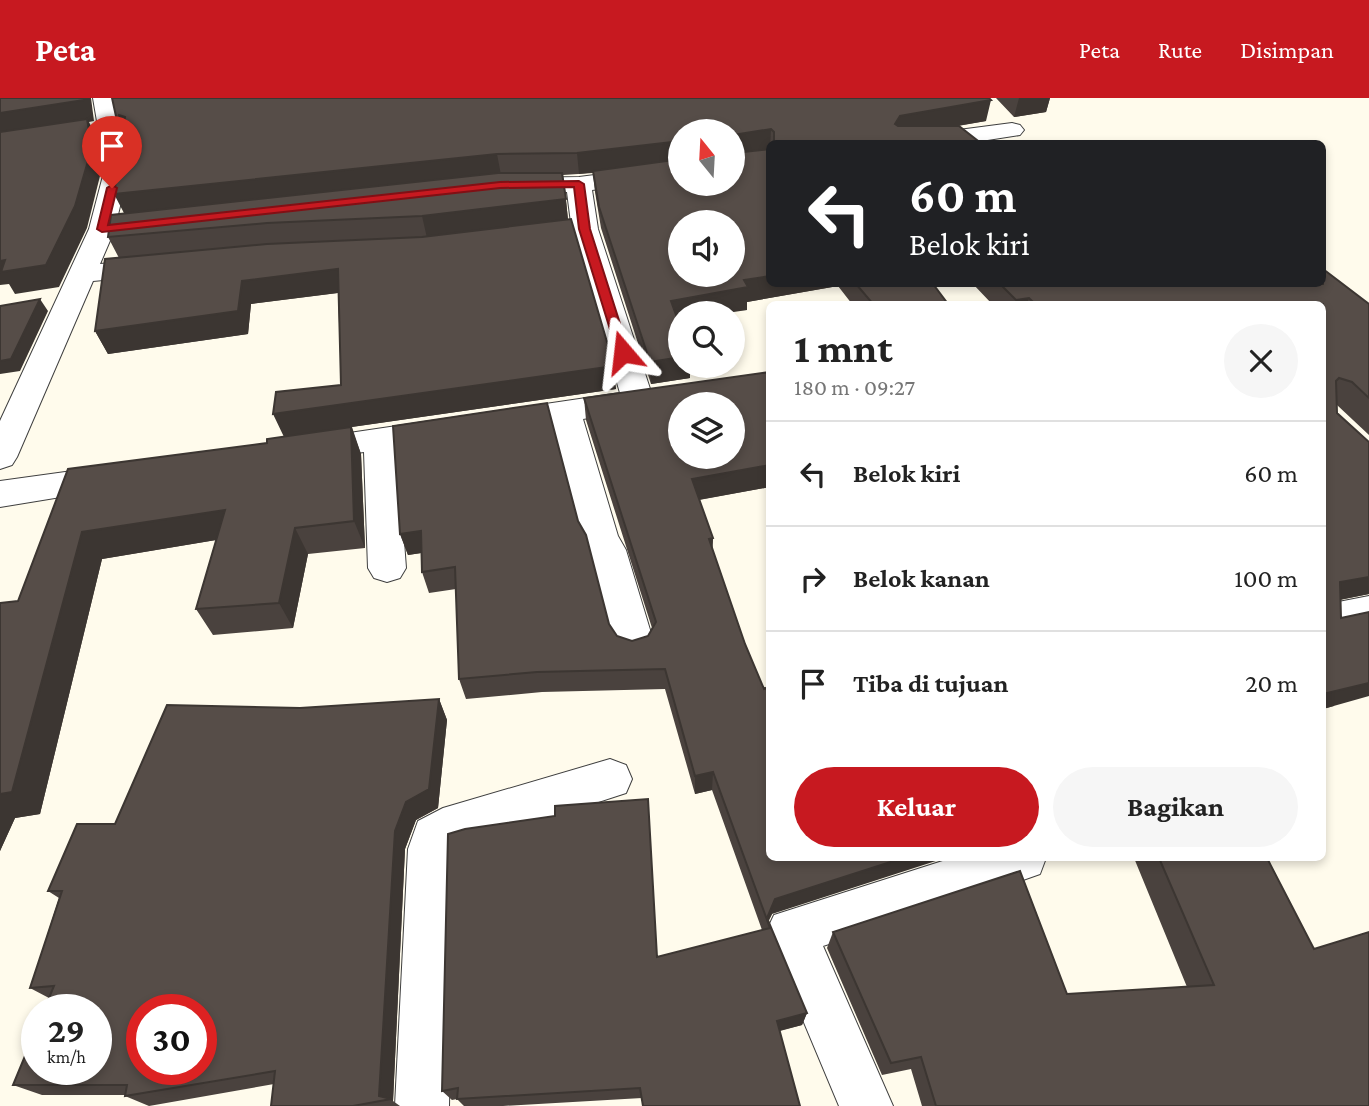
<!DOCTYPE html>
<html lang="id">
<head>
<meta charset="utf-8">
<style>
	body { margin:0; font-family:"Crimson Pro",serif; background:#f6f6f6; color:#222; height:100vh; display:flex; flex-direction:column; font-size:26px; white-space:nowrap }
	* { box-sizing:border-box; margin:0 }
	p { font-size:23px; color:#767676 }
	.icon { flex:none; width:38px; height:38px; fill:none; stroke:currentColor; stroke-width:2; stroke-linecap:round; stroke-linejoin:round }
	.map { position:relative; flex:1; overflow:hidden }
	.side { position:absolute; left:766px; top:203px; width:560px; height:560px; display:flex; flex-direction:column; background:#fff; border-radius:10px; box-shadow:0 4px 10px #0003 }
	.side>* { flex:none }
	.banner { position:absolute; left:766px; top:42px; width:560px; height:147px; border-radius:10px; box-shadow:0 4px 10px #0003; background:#202124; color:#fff; overflow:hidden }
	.needle { width:46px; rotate:342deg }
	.controls { position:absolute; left:668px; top:21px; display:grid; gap:14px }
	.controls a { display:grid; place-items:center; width:77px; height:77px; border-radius:50%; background:#fff; box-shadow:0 4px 10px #0003; font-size:35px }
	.speed { position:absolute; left:21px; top:896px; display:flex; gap:14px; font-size:35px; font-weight:700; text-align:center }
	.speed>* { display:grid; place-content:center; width:91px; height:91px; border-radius:50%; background:#fff; box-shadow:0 4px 10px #0003; line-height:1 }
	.speed small { font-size:18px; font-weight:400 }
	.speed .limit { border:10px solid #d22; background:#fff; color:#111 }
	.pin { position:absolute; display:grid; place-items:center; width:60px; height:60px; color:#fff; margin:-72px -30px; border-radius:50% 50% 50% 0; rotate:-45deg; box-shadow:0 0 7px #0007 }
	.pin .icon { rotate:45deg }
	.me { position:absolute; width:77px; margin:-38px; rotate:343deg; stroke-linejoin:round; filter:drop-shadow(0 0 5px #0008) }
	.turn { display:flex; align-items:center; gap:24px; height:147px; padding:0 28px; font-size:32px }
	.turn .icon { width:91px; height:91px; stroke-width:2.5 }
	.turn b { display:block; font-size:49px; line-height:60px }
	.round { display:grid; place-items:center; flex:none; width:74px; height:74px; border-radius:37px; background:#f6f6f6 }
	.summary { display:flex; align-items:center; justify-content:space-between; height:119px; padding:0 28px }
	h1 { font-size:42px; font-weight:700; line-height:52px }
	.button { display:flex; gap:14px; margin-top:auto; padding:14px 28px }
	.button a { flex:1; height:80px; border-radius:42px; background:#c71920; color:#fff; font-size:28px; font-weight:700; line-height:80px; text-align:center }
	.button a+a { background:#f6f6f6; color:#222 }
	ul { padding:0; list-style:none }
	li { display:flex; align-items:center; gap:21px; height:105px; padding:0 28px; border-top:2px solid #e0e0e0 }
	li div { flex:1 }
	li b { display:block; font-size:26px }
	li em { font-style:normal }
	header { display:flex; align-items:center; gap:42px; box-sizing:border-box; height:98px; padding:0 35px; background:#c71920; color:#fff }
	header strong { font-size:33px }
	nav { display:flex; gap:38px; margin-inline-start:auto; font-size:24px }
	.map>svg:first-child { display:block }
</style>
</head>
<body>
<header>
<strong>Peta</strong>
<nav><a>Peta</a><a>Rute</a><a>Disimpan</a></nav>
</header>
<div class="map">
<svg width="1369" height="1008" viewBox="0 0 1369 1008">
	<rect width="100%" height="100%" fill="#fffbec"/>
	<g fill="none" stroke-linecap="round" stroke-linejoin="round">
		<defs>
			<path id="minor" d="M93,0h22l14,70 -12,51 45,-5 9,2 4,6 -4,6 -59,8 -12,28 56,-5 10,2 4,6 -4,6 -10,2 -63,6 -76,176 -5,8 -12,4v-48l89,-192 16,-61z
				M1012,25l8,2 4,5 -4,5 -58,9h-68l3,-5 8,-2z
				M681,66v14l-89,12 6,39 56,172 -5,7 -66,11 35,117 8,14 28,93 -6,11 -14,5 -14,-5 -6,-11 -23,-88 -8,-13 -31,-118 -155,23 9,121 -6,10 -13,4 -13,-4 -6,-10 -4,-116 -57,8 -12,-3 -5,-8 5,-8 325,-48 -45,-155 -52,7 -9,-2 -4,-6 4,-6 57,-8 -4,-31h-56l-9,-2 -3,-5 3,-5 9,-2 68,-1z
				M116,367l12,3 5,9 -5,9 -128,21v-26z
				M1369,498v30l-46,11v-32z
				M610,661l16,6 6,14 -6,14 -172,56 -5,257h-54l13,-257 10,-28 25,-13z
				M952,760h94l-6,16 -17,6 -200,66 70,160h-54l-73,-174 8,-17z"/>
		</defs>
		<use href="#minor" stroke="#3f3f3f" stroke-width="2"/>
		<use href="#minor" fill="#fff" fill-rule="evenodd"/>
	</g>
	<path fill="#4a423e" d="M112,0l874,23 -28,5 24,18h-212v140h163l15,20h-96l-14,-18 -91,16v8l-66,3v9h-3l3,44h9v12l-39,6 -50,-156 -6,-36 -2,-19 -30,2 5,44 48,170 -265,38 10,27 4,94 -57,6 -15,74 -80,7 -17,-26 20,-69 -114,19 -62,255 -25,4 -15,33v-248l18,-2 249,-158 17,-6 57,-52 -3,-92 -87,11 -3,30 -140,20 -13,-23 24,-73 -11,-21 16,-23 -1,-80z
		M996,0h54l-4,14 -32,5z
		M973,186h350l46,20v131l-32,-30v8l32,29v152l-29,6 -6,106 -11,3v-405h-331z
		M584,300l186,89 -71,13 14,38 -1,12 60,364 -4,8 39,91 -5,12 -22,6 -138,67 -139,8h-39l-7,-7 -5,1 -10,-9 215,-134 105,-27 -50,-140 -17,4 -30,-105 -123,3 -76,7 -7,-20 -3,-90 -27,4 -7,-21 -1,-19 -13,2 -8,-21 178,-13 31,103 8,12 15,5 16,-5 4,-8 -66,-208z
		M439,601l8,21 -9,88 -22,12 -11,29 -12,252 7,5h-129l3,-22 -125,22 -24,-10v-1h-83l-29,-10 36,-87 -19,-10 29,-90 -11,-7 67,-67 185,-116z
		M1134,760h133l102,248h-447l-11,-37 -29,6 -55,-127 6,-16 234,62 120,-7z"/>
	<path fill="#3c3632" d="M84,0h7l3,23 -5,1 9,18 4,28 -15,60 -28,59 -44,7 -6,-10 -9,1v-172z
		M1019,0h31l-4,14 -32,5z
		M991,2l-5,21 -90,15 -1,-12 5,-8z
		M119,17l10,21 -3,6 -9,-21z
		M771,31l-1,21 -37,6v-21z
		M681,43v21l-102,12 -2,-21z
		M497,56l4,21 -376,40 -11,-21z
		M566,101l2,22 -141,17 -5,-22z
		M338,171l7,23 -94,12 -3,30 -140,20 -13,-23 147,-50z
		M770,178v8h69l-1,2 -91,16v8l-20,3h-46v9l-10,2v-23l73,-21z
		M1029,200l-2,6h-12l1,-4z
		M40,201l8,12 -28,60 -20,3v-13z
		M681,259v9h9v12l-39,6 -1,-22z
		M614,268l2,23 -264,38 9,27 4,94 -11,-27 -70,-84 -11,-23z
		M770,367v22l-78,14v-22z
		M225,412l15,26 -138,23 -62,255 -25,4 -15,33v-57l82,-262z
		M295,430l13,26 -15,74 -14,-25z
		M421,433l7,21 -20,3 -8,-21z
		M713,440l-1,22 -3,-21z
		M1369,479v17l-46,9 17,-21z
		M1369,585v13l-46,13v-15z
		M439,601l8,21 -9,88 -22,12 -11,29 -12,252 -14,-5 16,-265z
		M713,674l-1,18 -17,4v-18z
		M903,760h42l-173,56 -4,8 -1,-4 8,-19z
		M807,915l-5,12 -28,7 3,-11z"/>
	<path fill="#564d48" stroke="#3c3632" stroke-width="2" fill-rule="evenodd" d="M0,0h84v2l-84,13z
		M112,0h877l2,2 -91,16 -5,8 3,2h61l23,18h-208v-12l-3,-3 -38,6v-4h-52v10l-104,12 -80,1 -383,40 11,-77 -6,-2 -2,6z
		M87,21l5,28 -17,59 -29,59 -45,7 4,-12 -5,1v-129z
		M770,51v127l-26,4 4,7 -77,14 10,28v28l-31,5 -51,-155 -6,-36 88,-12v25h52v-31h1zM681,124h52v53h-52z
		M498,75h64l4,26 -144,17 -155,7 -159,14 3,-22z
		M571,121l43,147 -341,48 3,-22 65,-7 -3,-116 -96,12 -4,30 -143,20 10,-72 162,-15 155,-7z
		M1323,171l46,35v94l-17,-16 -13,-4 -3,3 1,32 32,29v135l-29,5 1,36 28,-6v71l-46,11v-390h-288l-6,-6 -13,2 -16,-16h323z
		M856,186h77l15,20h-75z
		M40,201l-29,60 -11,2v-55z
		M770,274v93l-78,14 21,59 -4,1 36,105 19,45 2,-1 4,10v160h133l-128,41 -8,19 40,95 -30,8 23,85h-157l-3,-18 -183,11 1,-11 -16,3 6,-257 17,-5 90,-13v-10l93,-7 9,158 113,-29 -57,-156 -18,4 -30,-107 -128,3 -78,7 -4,-112 -33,5 -1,-41 -21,3 -7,-108 154,-23 31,118 8,14 23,89 8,12 15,5 16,-5 8,-14 -72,-224zM681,306h52v53h-52z
		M351,329l3,94 -59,7 -16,75 -83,6 29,-99 -143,22 -70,260 -12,2v-191l18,-2 50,-132 199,-26v-4z
		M439,601l-10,90 -23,13 -11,29 -16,265 12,3 -38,7h-82l4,-35 -150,25 2,-11h-114l24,-58v42h59v-59h-52l10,-24 -24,2 32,-97h-14l29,-67h38l52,-119 133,3zM142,912h59v59h-59z
		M1159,760h108l47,91 55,-17v174h-433l-15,-49 -30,6 -58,-131 187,-61 47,123 147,-9z"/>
	<path fill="#c71920" stroke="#811015" stroke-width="2" d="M579,83l5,3 6,45 39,123 -2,2h-9l-1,-2 -38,-123 -5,-42 -74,1 -398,44 -5,-3 10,-41 5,-3 5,3 -9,37 392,-43z"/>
</svg>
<div class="controls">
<a><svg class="needle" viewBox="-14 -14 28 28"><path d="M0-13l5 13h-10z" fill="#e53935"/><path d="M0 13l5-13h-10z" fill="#767676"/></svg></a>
<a><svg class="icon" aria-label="sound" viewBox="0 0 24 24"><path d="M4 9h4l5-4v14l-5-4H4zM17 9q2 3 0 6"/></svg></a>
<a><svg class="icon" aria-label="search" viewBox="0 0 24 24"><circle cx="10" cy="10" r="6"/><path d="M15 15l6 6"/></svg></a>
<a><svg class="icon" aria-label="layers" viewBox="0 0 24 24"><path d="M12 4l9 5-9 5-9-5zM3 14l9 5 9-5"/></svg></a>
</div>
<div class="speed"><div>29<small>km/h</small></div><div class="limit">30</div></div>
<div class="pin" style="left:112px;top:90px;background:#d93025"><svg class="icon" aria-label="arrive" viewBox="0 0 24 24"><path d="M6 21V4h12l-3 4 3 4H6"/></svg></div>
<svg class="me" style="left:623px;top:254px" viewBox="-20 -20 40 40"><path d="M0-17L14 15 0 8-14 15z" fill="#c71920" stroke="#fff" stroke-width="4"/></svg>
<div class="banner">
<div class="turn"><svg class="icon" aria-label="left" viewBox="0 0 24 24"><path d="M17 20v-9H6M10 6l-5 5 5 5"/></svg><div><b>60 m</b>Belok kiri</div></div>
</div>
<section class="side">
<div class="summary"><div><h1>1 mnt</h1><p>180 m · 09:27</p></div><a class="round"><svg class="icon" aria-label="close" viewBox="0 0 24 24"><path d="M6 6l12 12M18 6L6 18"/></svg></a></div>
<ul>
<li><svg class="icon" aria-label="left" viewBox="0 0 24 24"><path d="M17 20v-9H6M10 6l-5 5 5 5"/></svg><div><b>Belok kiri</b></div><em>60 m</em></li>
<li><svg class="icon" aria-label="right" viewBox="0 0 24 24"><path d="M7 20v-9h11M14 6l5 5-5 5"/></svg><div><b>Belok kanan</b></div><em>100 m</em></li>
<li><svg class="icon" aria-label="arrive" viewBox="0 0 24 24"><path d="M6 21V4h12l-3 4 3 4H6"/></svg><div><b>Tiba di tujuan</b></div><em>20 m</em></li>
</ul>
<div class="button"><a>Keluar</a><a>Bagikan</a></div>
</section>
</div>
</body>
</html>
